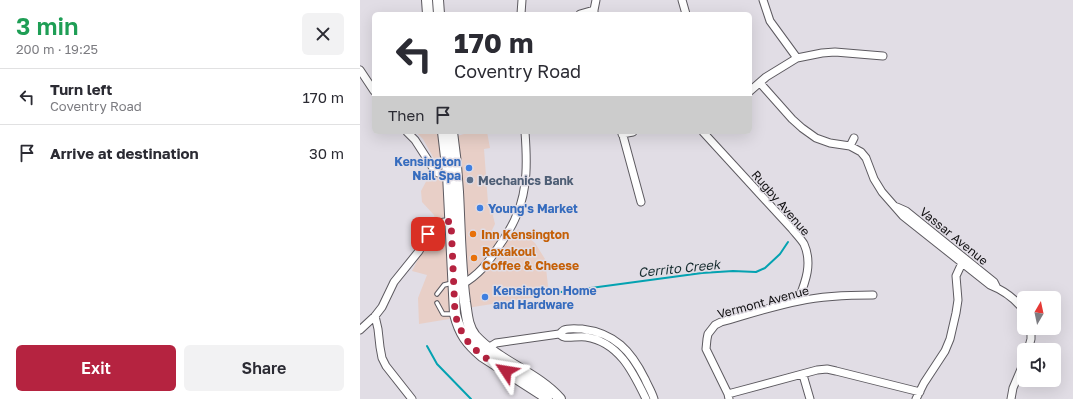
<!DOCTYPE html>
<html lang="en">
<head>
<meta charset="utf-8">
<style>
	body { margin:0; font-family:"Golos Text",sans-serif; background:#f2f2f3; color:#2b2b33; height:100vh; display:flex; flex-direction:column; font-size:15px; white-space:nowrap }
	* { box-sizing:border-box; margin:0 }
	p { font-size:13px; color:#7c7c81 }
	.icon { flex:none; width:22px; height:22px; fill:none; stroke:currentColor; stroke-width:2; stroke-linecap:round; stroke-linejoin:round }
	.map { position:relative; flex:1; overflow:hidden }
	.panel { display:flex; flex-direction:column; background:#fff; width:360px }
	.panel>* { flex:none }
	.top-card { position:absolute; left:12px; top:12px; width:380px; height:122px; border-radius:6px; box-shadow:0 4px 16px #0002; background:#fff; color:#2b2b33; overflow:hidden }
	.needle { width:26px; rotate:9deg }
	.controls { position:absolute; left:657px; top:291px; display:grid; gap:8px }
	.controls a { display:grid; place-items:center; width:44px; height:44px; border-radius:6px; background:#fff; box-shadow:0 4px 16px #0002; font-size:20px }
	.pin { position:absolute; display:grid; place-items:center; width:34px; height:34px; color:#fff; margin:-17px; border-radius:8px; box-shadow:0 2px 6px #0006 }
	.me { position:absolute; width:44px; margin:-22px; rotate:303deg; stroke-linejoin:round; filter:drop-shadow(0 0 3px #0008) }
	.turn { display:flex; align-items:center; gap:14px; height:84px; padding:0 16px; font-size:18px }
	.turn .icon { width:52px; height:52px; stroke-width:2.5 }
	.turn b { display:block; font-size:28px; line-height:34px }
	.then { display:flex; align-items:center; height:38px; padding:0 16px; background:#0003; gap:8px; font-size:15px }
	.round { display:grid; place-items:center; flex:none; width:42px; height:42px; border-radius:6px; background:#f2f2f3 }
	.summary { display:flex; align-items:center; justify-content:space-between; height:68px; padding:0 16px }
	h1 { font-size:24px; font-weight:600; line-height:30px; color:#1e9e55 }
	.action { display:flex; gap:8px; margin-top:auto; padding:8px 16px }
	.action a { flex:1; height:46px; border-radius:6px; background:#b52340; color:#fff; font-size:16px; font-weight:600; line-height:46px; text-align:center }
	.action a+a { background:#f2f2f3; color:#2b2b33 }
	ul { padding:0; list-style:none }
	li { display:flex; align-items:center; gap:12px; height:56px; padding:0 16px; border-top:1px solid #e1e1e2 }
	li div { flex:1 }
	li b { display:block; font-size:15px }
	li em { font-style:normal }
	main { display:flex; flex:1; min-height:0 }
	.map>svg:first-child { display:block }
</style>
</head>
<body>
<main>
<section class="panel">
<div class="summary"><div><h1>3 min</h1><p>200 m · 19:25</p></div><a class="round"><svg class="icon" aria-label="close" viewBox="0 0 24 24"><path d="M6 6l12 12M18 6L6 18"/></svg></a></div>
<ul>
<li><svg class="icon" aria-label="left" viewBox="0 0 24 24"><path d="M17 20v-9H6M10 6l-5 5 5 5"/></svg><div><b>Turn left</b><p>Coventry Road</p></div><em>170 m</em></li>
<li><svg class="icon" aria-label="arrive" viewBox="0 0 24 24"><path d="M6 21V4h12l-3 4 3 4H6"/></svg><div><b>Arrive at destination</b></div><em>30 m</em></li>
</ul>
<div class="action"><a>Exit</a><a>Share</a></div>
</section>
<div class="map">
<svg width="713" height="399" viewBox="0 0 713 399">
	<rect width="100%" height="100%" fill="#e1dde5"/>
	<path fill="#e8cfc7" d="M56,132h33l1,6 21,-6h16l3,16 -6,1 4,54 8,2 -3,11 2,8 -3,6 19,11 7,-12 17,14 10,16 4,36 -76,12 -24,12 -30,5 -1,-26 9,-23 -15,-4 24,-47 -2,-9 -12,-13 -1,-11 8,-15 9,-10 -15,-27z"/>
	<path fill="#9ad397" d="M203,332c28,-5 57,9 72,34 6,10 11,22 16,33h-3l-35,-53 -48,-11z"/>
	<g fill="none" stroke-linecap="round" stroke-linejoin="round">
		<path stroke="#04a2b1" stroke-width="2" d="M201,292l141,-19 31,-2 23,1 9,-4 15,-14 8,-12
			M67,346l10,18 34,35"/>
		<defs>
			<path id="service" d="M77,294l7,-9 8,-2
				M77,303l6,11h11"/>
			<path id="minor" d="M322,0l4,14
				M403,0l7,21 19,26 8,11
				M161,14l1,-14
				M220,14l14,-4
				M234,14v-4l2,-10
				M0,70l14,21
				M400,83l32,36 10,9 14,10 14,5 20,3 11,6 5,6 8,21 8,13 21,24 87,69c13,5 25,14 34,25
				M390,91l16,-14 31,-19 25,-5 13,-1 48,4
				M47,132l8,8 20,31 3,2 10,1
				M262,132l19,70
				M343,132l89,97c4,5 9,10 12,15 9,20 1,39 -6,57
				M262,134l11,-2
				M490,146l4,-8
				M537,207l9,4 88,71 3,6
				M101,285c18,-10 27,-22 38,-39 7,-10 14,-21 18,-32 11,-25 10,-55 8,-82
				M15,316l3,13 2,18 2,11 4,8 26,33
				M0,330l15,-14 7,-9 12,-25 25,-31 9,-17 11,-11 12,-2
				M199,334c2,1 3,3 5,3 5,1 16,-1 22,0 33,5 47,35 60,62
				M128,348l8,-5 63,-9c2,-1 3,-3 5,-4 4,-2 13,-1 18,-1 33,4 49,22 63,50 3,7 7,13 9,20
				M668,350l3,-11v-11
				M443,375l7,24
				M368,394l89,-24 10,-1 9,2 84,21
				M369,399l-1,-5 -22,-45 1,-10 1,-5 7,-9 6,-3c25,-7 52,-16 78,-21 24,-5 49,-6 74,-6
				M556,399l8,-16 21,-32 5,-12 6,-26 2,-13 -2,-24 6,-13
				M651,399l2,-11 11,-26"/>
			<path id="secondary" d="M67,0l1,14
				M78,0l1,14
				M83,132l5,42 7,140c5,20 12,29 27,42l59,38 6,5
				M92,132c3,20 5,40 6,60 2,37 2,73 7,110 2,12 2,24 10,34 24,26 62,37 85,63"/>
		</defs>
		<use href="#service" stroke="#5d5a60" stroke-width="5.5"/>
		<use href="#minor" stroke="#5d5a60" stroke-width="9"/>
		<use href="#secondary" stroke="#5d5a60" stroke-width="12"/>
		<use href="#service" stroke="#fff" stroke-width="3.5"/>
		<use href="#minor" stroke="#fff" stroke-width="7"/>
		<use href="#secondary" stroke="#fff" stroke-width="10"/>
	</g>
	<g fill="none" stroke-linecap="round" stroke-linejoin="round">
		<path stroke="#b52340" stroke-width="7" stroke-dasharray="0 12.6" d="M68,234l11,-11 12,-2 4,93c9,32 24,40 51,57"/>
	</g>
	<g fill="#3f7fe0" stroke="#e1dde5" stroke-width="1.5">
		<circle cx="109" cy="168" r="4"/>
		<circle cx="120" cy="208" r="4"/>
		<circle cx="125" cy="297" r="4"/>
	</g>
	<circle fill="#5c6f8a" stroke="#e1dde5" stroke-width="1.5" cx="110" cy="180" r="4"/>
	<g fill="#e8710a" stroke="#e1dde5" stroke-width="1.5">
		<circle cx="113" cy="234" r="4"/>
		<circle cx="114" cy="258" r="4"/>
	</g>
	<g text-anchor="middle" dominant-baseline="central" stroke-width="3" stroke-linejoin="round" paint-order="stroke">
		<g font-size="12" font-weight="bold" fill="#366cbe" stroke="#e1dde5" text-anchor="start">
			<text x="101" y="161" text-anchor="end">Kensington<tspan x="101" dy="14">Nail Spa</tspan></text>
			<text x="128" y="208">Young's Market</text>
			<text x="133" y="290">Kensington Home<tspan x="133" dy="14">and Hardware</tspan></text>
		</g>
		<g font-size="12" font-weight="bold" fill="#4e5e75" stroke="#e1dde5" text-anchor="start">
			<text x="118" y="180">Mechanics Bank</text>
		</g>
		<g font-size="12" fill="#100f11" stroke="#e1dde5">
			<text transform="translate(421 203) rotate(49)">Rugby Avenue</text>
			<text transform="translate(594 236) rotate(39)">Vassar Avenue</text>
			<text transform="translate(403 302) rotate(-15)">Vermont Avenue</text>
		</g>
		<g font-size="12" font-weight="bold" fill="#c56008" stroke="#e1dde5" text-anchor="start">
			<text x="121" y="234">Inn Kensington</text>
			<text x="122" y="251">Raxakoul<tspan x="122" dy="14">Coffee &amp; Cheese</tspan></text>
		</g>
		<g font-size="13" font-style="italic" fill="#172d30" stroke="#e1dde5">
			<text transform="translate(319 268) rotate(-6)">Cerrito Creek</text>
		</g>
	</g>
</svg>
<div class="controls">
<a><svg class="needle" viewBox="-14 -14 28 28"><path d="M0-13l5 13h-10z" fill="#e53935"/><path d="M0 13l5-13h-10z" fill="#7c7c81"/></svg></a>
<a><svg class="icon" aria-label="sound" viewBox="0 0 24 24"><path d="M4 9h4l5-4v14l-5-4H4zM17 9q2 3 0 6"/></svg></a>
</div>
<div class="pin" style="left:68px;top:234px;background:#d93025"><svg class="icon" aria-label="arrive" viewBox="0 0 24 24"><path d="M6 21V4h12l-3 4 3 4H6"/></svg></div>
<svg class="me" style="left:146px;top:371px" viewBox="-20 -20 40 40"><path d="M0-17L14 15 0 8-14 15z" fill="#b52340" stroke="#fff" stroke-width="4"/></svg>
<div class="top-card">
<div class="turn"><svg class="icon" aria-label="left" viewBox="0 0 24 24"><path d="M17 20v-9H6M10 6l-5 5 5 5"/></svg><div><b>170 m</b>Coventry Road</div></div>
<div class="then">Then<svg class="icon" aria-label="arrive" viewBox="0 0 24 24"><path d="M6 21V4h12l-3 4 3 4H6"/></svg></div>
</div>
</div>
</main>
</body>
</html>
